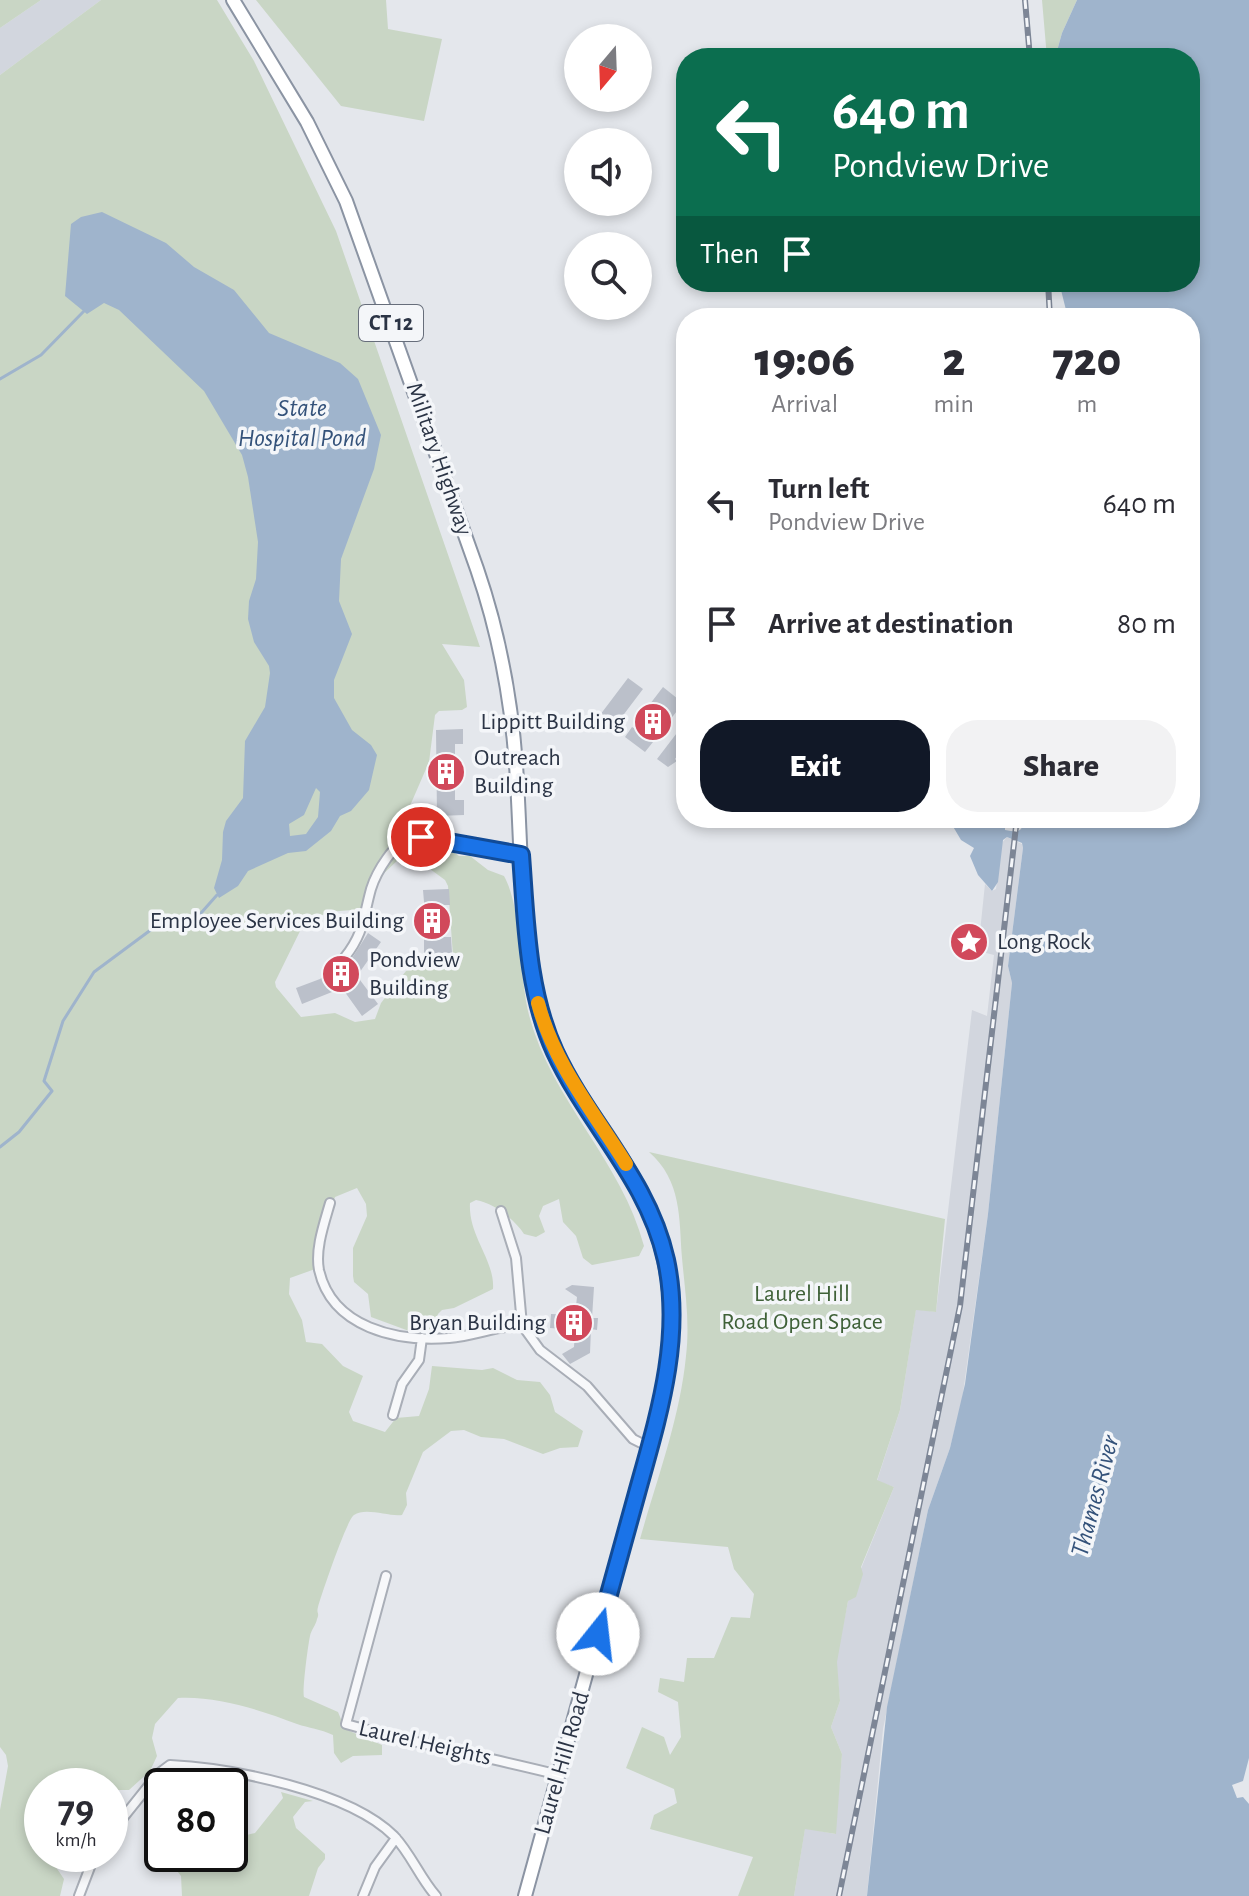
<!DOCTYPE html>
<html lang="en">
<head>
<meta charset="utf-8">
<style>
	body { margin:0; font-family:"Alegreya Sans",sans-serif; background:#f2f2f3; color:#2b2b33; height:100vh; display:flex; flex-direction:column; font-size:30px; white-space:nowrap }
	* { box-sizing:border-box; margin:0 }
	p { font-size:26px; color:#7c7c81 }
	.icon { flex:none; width:44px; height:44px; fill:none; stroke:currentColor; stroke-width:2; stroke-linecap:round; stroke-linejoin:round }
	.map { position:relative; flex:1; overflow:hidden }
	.panel { position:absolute; left:676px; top:308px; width:524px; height:520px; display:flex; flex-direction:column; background:#fff; border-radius:32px; box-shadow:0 4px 12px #0003 }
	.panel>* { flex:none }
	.hud { position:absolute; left:676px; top:48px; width:524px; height:244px; border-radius:32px; box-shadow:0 4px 12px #0003; background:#0b6e4f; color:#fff; overflow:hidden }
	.needle { width:52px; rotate:199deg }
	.tools { position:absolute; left:564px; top:24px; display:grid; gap:16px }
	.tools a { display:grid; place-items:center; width:88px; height:88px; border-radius:50%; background:#fff; box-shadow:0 4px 12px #0003; font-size:40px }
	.speed { position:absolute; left:24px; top:1768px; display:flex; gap:16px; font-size:40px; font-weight:700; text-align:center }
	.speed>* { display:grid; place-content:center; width:104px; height:104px; border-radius:50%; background:#fff; box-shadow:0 4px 12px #0003; line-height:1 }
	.speed small { font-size:20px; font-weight:400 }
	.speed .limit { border:4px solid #111; border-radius:12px; background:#fff; color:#111 }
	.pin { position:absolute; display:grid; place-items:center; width:68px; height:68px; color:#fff; margin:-34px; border:4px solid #fff; border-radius:50%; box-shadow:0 2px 8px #0007 }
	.me { position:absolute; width:88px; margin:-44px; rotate:16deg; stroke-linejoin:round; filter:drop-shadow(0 0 6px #0008) }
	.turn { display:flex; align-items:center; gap:28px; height:168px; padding:0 24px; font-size:36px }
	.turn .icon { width:104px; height:104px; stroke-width:2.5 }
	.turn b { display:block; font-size:56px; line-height:68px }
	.then { display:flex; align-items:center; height:76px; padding:0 24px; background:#0003; gap:16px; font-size:30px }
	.eta { display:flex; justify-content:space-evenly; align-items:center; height:136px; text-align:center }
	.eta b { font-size:48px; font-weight:800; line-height:56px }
	.primary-button { display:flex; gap:16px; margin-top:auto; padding:16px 24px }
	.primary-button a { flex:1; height:92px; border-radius:32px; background:#111827; color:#fff; font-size:32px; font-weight:800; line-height:92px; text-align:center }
	.primary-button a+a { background:#f2f2f3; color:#2b2b33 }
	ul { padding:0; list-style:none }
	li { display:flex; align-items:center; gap:24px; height:120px; padding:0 24px }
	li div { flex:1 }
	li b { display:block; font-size:30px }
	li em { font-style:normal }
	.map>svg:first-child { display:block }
</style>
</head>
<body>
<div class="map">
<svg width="1249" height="1896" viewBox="0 0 1249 1896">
	<rect width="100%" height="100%" fill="#e4e7ec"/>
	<path fill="#d2d6de" d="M41,0h60l-101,75v-47z
		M1007,837l15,7 1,4 -15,118 4,17 -24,231 -26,186 -12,48 -22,62 -45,219 -16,167h-73l11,-68 30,6 7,-80 -11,-27 9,-26 -4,-40 12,-60 46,-114 -17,-6 23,-71 16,-101 20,3 36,-302 15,6 7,-61 -16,-4 7,-67 7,7 4,-2 6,-46z"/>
	<path fill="#c9d6c5" d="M0,0h41l-41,28z
		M101,0h116l37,61 82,170 144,416 -38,-3 22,36 3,27 -5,3 -23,1 -4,4 -6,47 -23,53 1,28 -7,15 -22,21 -6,22 -8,8 -36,3 -25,13 -28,57 1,5 25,30 34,-4 20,9 20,-3 6,-16 25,-32 44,-10 3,-5 -5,-70 -3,-6 -15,-11 3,-22 12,-1 14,10h11l18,14 16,6c18,32 15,100 25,139 22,85 93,146 115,231l-5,10 -47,9 -9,-7 -7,-22 -13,-14 -4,-23 -16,7 -4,10 6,16 -9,5 -12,-3c-9,-14 -30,-31 -48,-34l-6,3c-2,33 25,57 23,86l-39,19 -12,2 -4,4 -5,16 -24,1 -38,-14 -3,-23 -14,-12 -1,-6v-28l14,-32 -1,-12 -9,-16 -22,9c-11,25 -8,50 -17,71l-28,10 -1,16 13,26 4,22 16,2 21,22 20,10 -14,36 4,9 32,11 11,-14 23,-2 10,-27 3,-23 50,4 11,-2 24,12 23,2 10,13 5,17 28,19 -5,16 -18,1 -17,6 -39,-15 -23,-2 -17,-7 -13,1 -28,21 -17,41 1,12 -5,10c-13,2 -36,-8 -48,0 -7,4 -33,81 -36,92 -2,7 2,5 -1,12 -1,6 -6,11 -7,17 -2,9 -8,55 -6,61l34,15 7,17 37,16v10l-29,1 -12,7 -7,-10 -1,-18c-13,-6 -24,-7 -36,-11 -37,-14 -79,-28 -119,-26l-23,26 -3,14 5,18 -7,15 -21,19h-19v-4h-68v68h5l17,25 -4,17h-60v-86l8,-44 -2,-11 -6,-8v-1672z
		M256,0h130l2,29 54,10 -18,82 -83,-15z
		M1042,0h35l-15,33 -7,25h-8z
		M649,1152l296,67 -9,93 -20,-2 -16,100 -23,70 17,7 -33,80 2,7 -7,23 -8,4 -11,61 3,39 -9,26 11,27 -6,80 -31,-5 -11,67h-56l15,-39 -103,-28 4,-14 23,-12 -3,-14 -48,-21 16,-41 22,10 6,18 11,-18 -3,-35 -20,-10 2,-14 24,4 3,-24h27l17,-41 19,1 4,-24 -20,-25 -6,-22 -88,-8c17,-60 40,-121 46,-183 4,-34 -1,-65 -4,-98 -3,-40 0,-77 -33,-106z
		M281,1792l32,9 -8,1 -12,15 3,11 29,26v5l-7,9 -9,28h-127l-1,-20 -11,-14 5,-8h55v-21l12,3 13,-3 28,-35z"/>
	<path fill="#9fb4cc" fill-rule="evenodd" d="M1077,0h172v1758l-6,23 -11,4 5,13 6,-1 6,7v92h-382l20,-189 41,-197 22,-62 15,-64 23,-170 24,-231 -4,-17 15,-118 -1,-5 -15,-6 -4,3 -5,42 -6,9 -14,-16 -8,-19 4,-8 -13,-8 -13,-22h57v12l12,2 4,-3 5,-11h164v-500h-122l-9,-36h131v-224h-135l7,-25z
		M102,212l64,31 28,24 40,23 35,43 71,30 18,16 23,56 -7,34 -33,90 -2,42 13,33 -18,46v18l18,32 19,15 6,10 -8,35 -18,21 -11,5 -9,15 -25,20 -18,2 -40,18 -10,15 -19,12 -5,-10 8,-28 1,-28 3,-11 17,-23 2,-57 20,-34 5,-34 -1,-7 -15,-24 -6,-23 1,-18 7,-22 2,-37 -10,-65 -6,-22 -38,-64 -85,-81 -15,-7 -17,11 -22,-18 6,-72 10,-7zM316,788l4,4 -2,25 -12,17 -16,2 -1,-12 15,-9z"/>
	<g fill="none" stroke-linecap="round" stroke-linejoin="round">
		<path stroke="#9fb4cc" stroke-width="3" d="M0,379l41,-24 44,-45
			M0,1147l19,-15 33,-41 -8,-10 19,-60 31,-49 62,-46 30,4 31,-35"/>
	</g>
	<path fill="#bbc0ca" d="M628,678l15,11 -28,37 -15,-11z
		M663,687l20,16 -13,17 -4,-4 -17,23 4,3 -8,10 -20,-15 7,-10 5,3 17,-23 -4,-3z
		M686,721v23l-11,15 2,2 -9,6 -11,-8z
		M463,729v15h-8v56h9v15l-27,1 -1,-86z
		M449,889l1,16h-12l1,32h12l1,16 -28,1v-16h3l-4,-48z
		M368,933l13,9 -24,34 21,28 -16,12 -20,-28 -40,16 -6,-16 24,-9 21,-16h8z
		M572,1285l22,2 -2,31h6l-1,12 -6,-1 -1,24 -20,11 -8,-10 12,-7 1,-17 -25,-2 1,-14 24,1 2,-18 -12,-8z"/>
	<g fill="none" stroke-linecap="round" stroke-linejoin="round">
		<defs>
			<path id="minor" d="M345,957c19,-24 18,-39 26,-68 5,-16 23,-48 41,-51 21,-4 83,14 109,17
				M330,1203c-6,21 -15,46 -11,67 13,58 78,72 130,68 25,-2 48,-12 73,-13
				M501,1211l15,47 6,67 18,25 47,36 46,53 16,8
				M393,1415l9,-31 17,-24 3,-22
				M386,1576l-40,148c70,20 142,33 213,51
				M110,1834l48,-60 12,-9c62,3 179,26 224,71 17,18 26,42 42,60
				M79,1896l16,-42
				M363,1896l12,-29 21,-29"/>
			<path id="highway" d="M233,0l74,122 39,79 131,368c22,64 34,128 39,196 6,85 3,176 28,259 14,42 42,79 66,115 60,90 73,167 49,271l-134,486"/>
		</defs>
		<use href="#minor" stroke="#a9aeb7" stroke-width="12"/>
		<use href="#highway" stroke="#8b94a3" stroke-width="16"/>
		<use href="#minor" stroke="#f7f8fa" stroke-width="8"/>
		<use href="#highway" stroke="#fff" stroke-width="12"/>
		<defs>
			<path id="rail" d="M1025,0l5,58
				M1048,282l2,36
				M839,1896l121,-590 57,-488"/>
		</defs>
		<use href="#rail" stroke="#7d8696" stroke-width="6"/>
		<use href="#rail" stroke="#f4f6f9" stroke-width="3" stroke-dasharray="9" stroke-linecap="butt"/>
	</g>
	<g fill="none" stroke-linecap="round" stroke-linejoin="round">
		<defs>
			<path id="route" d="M421,837l100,18c5,66 6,136 34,197 34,73 93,127 111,208 17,79 -8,157 -29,233 -13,47 -26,94 -39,141"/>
		</defs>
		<use href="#route" stroke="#114b97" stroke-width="20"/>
		<use href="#route" stroke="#1a73e8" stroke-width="14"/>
		<path stroke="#f59e0b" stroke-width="14" d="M538,1003c16,61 55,108 88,161"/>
	</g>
	<defs>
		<symbol id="building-disc" viewBox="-11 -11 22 22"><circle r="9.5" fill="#d1495b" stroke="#f4f6f9"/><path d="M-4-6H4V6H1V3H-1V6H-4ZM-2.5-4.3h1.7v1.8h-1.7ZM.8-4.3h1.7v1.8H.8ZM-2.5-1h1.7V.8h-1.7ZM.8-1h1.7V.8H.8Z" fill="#fff"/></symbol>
		<symbol id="sight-disc" viewBox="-11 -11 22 22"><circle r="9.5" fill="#d1495b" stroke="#f4f6f9"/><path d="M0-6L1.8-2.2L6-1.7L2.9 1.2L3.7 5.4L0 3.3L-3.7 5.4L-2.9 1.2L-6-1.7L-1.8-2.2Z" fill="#fff"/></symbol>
	</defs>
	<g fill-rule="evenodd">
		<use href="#building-disc" x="631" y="700" width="44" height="44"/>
		<use href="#building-disc" x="424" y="750" width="44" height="44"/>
		<use href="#building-disc" x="410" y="899" width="44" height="44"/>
		<use href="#sight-disc" x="947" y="920" width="44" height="44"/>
		<use href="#building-disc" x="319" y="952" width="44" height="44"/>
		<use href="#building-disc" x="552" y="1301" width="44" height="44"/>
	</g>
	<g text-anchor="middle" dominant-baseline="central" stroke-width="7" stroke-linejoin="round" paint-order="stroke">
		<rect fill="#f4f6f9" stroke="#676e7b" stroke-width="2" x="359" y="305" width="64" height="36" rx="6"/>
		<g font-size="22" font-weight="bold" fill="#2b3445">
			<text x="391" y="323">CT 12</text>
		</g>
		<g font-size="24" fill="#2b3445" stroke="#f4f6f9">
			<text transform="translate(439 459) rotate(71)">Military Highway</text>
			<text transform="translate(425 1743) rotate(13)">Laurel Heights</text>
			<text transform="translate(562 1763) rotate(-74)">Laurel Hill Road</text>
		</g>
		<g font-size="24" fill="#2b3445" stroke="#f4f6f9" text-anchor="end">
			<text x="625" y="722">Lippitt Building</text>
			<text x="474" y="758" text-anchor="start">Outreach<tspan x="474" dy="28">Building</tspan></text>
			<text x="404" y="921">Employee Services Building</text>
			<text x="997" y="942" text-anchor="start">Long Rock</text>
			<text x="369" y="960" text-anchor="start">Pondview<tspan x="369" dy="28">Building</tspan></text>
			<text x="546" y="1323">Bryan Building</text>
		</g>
		<g font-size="24" fill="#3f6138" stroke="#f4f6f9">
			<text x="802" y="1294">Laurel Hill<tspan x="802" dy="28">Road Open Space</tspan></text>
		</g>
		<g font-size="26" font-style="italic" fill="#34527a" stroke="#f4f6f9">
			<text x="302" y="408">State<tspan x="302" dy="30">Hospital Pond</tspan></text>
			<text transform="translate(1095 1496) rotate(-75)">Thames River</text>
		</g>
	</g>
</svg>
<div class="tools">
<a><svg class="needle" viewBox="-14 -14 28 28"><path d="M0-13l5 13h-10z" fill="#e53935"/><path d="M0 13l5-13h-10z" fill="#7c7c81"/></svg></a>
<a><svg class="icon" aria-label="sound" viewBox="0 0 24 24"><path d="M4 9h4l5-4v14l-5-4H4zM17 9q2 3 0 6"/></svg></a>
<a><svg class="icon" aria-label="search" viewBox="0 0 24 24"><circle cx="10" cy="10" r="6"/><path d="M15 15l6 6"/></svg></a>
</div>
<div class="speed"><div>79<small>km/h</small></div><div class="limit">80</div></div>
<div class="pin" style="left:421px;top:837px;background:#d93025"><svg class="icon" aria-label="arrive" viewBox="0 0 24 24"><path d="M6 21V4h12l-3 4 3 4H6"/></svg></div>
<svg class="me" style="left:598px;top:1634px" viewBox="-20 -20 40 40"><circle r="19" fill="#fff"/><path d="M0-13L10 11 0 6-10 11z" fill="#1a73e8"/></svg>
<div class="hud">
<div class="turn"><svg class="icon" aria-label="left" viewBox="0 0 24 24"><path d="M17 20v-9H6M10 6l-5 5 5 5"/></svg><div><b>640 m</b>Pondview Drive</div></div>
<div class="then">Then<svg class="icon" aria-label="arrive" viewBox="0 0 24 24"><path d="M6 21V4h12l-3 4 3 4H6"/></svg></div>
</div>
<section class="panel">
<div class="eta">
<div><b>19:06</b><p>Arrival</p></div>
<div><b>2</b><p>min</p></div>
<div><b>720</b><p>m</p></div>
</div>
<ul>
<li><svg class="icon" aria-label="left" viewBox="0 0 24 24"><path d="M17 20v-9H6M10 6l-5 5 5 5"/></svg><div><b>Turn left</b><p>Pondview Drive</p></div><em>640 m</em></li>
<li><svg class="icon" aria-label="arrive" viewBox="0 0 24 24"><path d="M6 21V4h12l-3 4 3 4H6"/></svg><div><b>Arrive at destination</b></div><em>80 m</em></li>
</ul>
<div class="primary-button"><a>Exit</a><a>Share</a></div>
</section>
</div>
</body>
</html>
